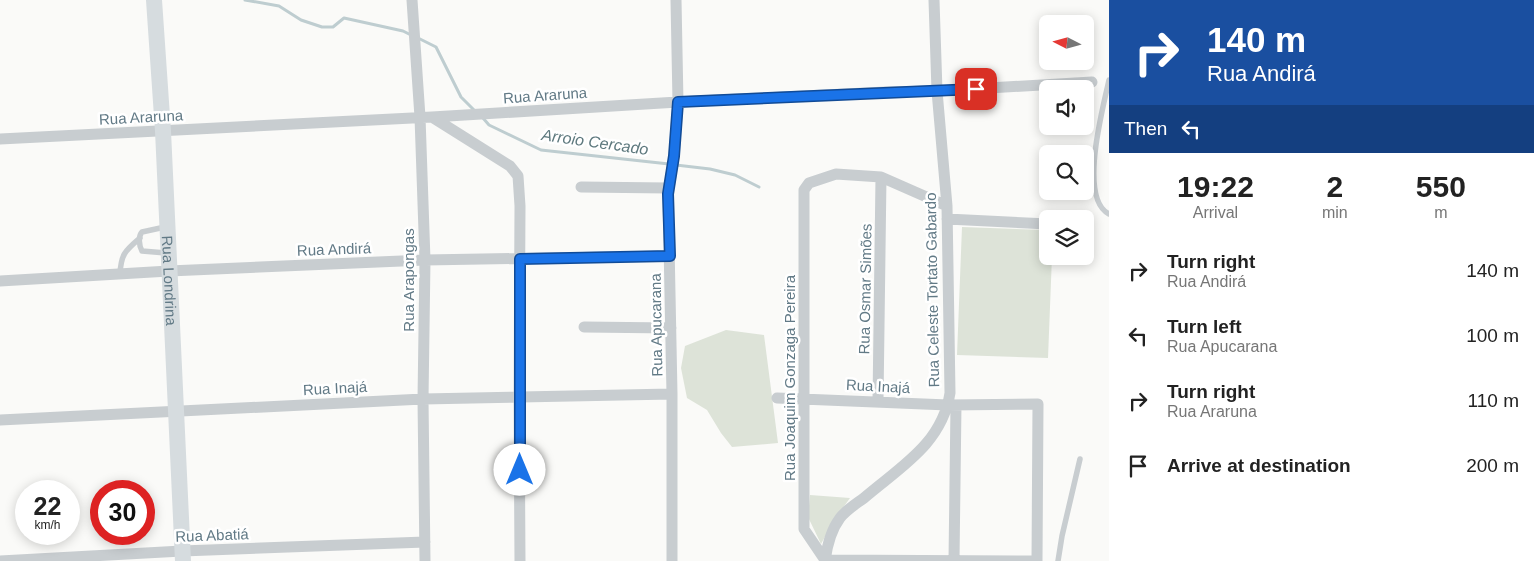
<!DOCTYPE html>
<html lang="en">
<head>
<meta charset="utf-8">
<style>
	body { margin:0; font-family:Arial,sans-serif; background:#f2f2f2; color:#222; height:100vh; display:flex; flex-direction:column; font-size:19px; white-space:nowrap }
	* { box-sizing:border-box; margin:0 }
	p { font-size:16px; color:#767676 }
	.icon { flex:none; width:28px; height:28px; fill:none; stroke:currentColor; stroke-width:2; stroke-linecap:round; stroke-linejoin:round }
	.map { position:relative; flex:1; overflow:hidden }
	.drawer { display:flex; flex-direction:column; background:#fff; width:425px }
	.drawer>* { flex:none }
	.guide { background:#1a4fa0; color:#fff; overflow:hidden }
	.needle { width:32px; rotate:276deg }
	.tools { position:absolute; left:1039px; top:15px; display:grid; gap:10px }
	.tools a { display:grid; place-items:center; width:55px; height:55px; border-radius:8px; background:#fff; box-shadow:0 2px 12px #0003; font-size:25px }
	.speed { position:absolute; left:15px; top:480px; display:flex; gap:10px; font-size:25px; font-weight:700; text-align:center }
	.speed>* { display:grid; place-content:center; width:65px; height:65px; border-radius:50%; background:#fff; box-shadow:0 2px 12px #0003; line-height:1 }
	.speed small { font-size:12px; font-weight:400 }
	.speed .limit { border:8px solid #d22; background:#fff; color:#111 }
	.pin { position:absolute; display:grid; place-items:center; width:42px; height:42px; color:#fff; margin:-21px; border-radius:10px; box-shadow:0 2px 8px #0006 }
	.me { position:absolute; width:55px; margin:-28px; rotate:0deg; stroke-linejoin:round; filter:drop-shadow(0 0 4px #0008) }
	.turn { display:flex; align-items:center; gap:18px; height:105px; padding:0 15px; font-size:22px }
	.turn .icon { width:65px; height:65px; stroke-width:2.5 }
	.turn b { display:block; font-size:35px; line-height:42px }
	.then { display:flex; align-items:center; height:48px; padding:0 15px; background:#0003; gap:10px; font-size:19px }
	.eta { display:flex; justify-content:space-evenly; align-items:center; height:85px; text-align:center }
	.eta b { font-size:30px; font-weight:700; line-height:35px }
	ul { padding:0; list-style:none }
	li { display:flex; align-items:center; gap:15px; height:65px; padding:0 15px }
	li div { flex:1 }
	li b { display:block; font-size:19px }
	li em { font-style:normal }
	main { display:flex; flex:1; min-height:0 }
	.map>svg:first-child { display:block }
</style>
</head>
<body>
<main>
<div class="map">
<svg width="1109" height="561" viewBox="0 0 1109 561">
	<rect width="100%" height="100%" fill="#fafaf8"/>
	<path fill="#dde3d8" d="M962,227l85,3 1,26h4l-4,102 -91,-3z
		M726,330l38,5 14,108 -46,4 -11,-14 -14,-23 -20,-12 -6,-30 4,-22z
		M810,495l40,3 -15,21 -14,25 -13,-27z"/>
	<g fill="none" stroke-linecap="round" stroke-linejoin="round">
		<path stroke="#becdd0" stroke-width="3" d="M245,0l34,6 22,14 21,7h11l11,-9 59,13 8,4
			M416,37l20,10 25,50 13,13
			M483,118l6,7 52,25 128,14
			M676,165l34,4 25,6 24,12"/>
		<path stroke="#c8cdd0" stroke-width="5.5" d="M1109,80c-6,28 -31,118 0,134
			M165,227l-23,5c-4,4 -3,14 0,19l24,2
			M120,274c1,-20 5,-23 20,-36
			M1058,561l4,-25 18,-77"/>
		<path stroke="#c8cdd0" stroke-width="11" d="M412,0l8,117 5,143 -2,139 2,162
			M432,117l78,49 8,10 2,30 -1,192 1,163
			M0,139l432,-22 246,-15 208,-10 51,-1 155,-9
			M581,187l87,1
			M947,219l101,5
			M0,281l169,-10 256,-11 245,-4
			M584,327l87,1
			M777,398l171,7 90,-1 -1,157 -212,-1
			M878,401l3,-224
			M0,420l423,-21 249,-5
			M825,560l-21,-31v-339l5,-7 27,-9 45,3 66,29
			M954,560l2,-155
			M0,561l182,-10 243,-9
			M672,561v-167l-4,-200 6,-38 4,-54 -2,-102
			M825,561c2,-15 6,-31 15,-43 6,-8 16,-14 24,-20 36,-31 78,-54 86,-105l-3,-187 -10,-115 -3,-91"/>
		<path stroke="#d6dcdf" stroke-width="16" id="s1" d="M154,0l9,131 20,430"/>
	</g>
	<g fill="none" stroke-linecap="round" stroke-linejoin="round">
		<defs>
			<path id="route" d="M520,470v-211l150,-3 -2,-62 6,-38 4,-54 298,-13"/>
		</defs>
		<use href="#route" stroke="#114b97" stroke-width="12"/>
		<use href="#route" stroke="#1a73e8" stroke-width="9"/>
	</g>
	<g text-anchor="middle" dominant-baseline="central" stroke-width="5" stroke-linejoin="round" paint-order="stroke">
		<g font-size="15" fill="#627a86" stroke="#fff">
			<text transform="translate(545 95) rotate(-4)">Rua Araruna</text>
			<text transform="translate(141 117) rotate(-3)">Rua Araruna</text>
			<text transform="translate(334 249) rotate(-2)">Rua Andirá</text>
			<text stroke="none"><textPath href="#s1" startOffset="281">Rua Londrina</textPath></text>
			<text transform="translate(408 280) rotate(-90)">Rua Arapongas</text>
			<text transform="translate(865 289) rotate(-89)">Rua Osmar Simões</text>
			<text transform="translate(932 290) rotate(-91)">Rua Celeste Tortato Gabardo</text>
			<text transform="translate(656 325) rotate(-91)">Rua Apucarana</text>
			<text transform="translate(789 378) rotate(-90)">Rua Joaquim Gonzaga Pereira</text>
			<text transform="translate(878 386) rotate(3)">Rua Inajá</text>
			<text transform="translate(335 388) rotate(-3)">Rua Inajá</text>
			<text transform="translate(212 535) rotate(-2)">Rua Abatiá</text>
		</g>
		<g font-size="16" font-style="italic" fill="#5e797e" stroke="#fff">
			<text transform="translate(595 142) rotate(8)">Arroio Cercado</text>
		</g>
	</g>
</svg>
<div class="tools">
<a><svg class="needle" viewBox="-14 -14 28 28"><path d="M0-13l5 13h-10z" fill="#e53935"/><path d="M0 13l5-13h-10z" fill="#767676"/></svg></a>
<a><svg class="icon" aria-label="sound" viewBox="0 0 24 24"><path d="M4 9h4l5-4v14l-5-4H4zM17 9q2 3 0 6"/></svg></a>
<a><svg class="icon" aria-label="search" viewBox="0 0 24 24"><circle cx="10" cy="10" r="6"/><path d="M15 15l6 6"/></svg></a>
<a><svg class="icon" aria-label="layers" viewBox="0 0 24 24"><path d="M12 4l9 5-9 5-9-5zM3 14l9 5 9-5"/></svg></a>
</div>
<div class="speed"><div>22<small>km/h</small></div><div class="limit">30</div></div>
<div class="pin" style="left:976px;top:89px;background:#d93025"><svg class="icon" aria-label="arrive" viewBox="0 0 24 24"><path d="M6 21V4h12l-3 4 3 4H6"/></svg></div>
<svg class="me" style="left:520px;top:470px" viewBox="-20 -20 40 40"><circle r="19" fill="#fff"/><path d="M0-13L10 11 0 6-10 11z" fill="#1a73e8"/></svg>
</div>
<section class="drawer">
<div class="guide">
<div class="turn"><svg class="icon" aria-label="right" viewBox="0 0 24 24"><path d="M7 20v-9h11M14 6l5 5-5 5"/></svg><div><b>140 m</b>Rua Andirá</div></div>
<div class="then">Then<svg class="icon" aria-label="left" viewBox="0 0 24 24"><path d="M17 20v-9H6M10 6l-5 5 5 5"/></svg></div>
</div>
<div class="eta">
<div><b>19:22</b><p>Arrival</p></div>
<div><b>2</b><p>min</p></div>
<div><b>550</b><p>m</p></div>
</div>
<ul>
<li><svg class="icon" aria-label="right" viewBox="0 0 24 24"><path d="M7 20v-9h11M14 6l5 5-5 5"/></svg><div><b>Turn right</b><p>Rua Andirá</p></div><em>140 m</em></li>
<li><svg class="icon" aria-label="left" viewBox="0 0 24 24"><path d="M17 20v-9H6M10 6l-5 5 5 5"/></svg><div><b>Turn left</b><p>Rua Apucarana</p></div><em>100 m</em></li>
<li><svg class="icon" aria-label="right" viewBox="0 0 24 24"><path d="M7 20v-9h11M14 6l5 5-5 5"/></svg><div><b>Turn right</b><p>Rua Araruna</p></div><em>110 m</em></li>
<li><svg class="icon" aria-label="arrive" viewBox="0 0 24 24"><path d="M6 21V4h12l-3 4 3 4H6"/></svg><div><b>Arrive at destination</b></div><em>200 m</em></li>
</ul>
</section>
</main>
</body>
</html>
